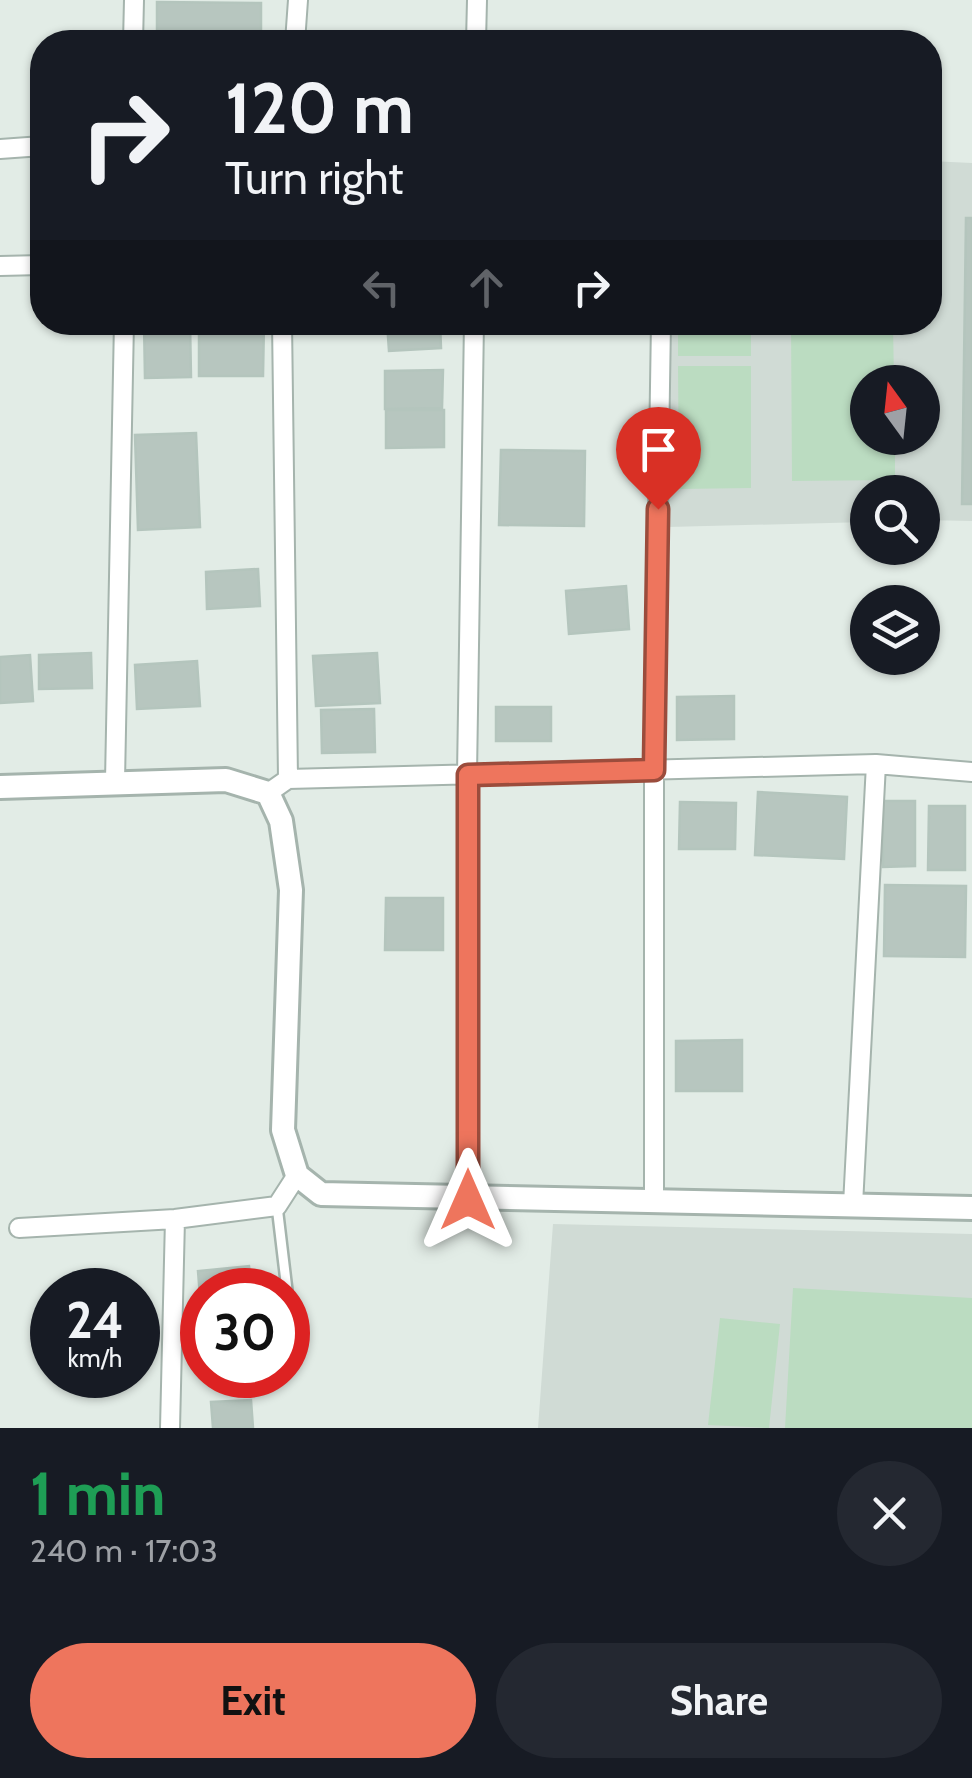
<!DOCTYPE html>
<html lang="en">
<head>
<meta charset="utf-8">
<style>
	body { margin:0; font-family:Cabin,sans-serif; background:#242831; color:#f1f3f6; height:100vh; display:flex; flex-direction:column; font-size:38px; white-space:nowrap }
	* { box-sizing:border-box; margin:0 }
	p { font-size:32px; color:#9ea1a6 }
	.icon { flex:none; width:55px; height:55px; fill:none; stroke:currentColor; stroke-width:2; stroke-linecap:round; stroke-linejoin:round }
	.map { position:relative; height:1428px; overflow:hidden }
	.details { display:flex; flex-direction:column; background:#171b24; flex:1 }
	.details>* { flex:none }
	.top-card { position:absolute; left:30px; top:30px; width:912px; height:305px; border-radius:40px; box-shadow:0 2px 8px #0004; background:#171b24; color:#f1f3f6; overflow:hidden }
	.needle { width:65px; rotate:345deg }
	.controls { position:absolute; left:850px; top:365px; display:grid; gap:20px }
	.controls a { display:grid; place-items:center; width:90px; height:90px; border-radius:50%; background:#171b24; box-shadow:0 2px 8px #0004; font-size:50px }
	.speed { position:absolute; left:30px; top:1268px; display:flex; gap:20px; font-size:50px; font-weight:700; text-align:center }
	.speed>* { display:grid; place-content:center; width:130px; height:130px; border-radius:50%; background:#171b24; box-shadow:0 2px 8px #0004; line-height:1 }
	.speed small { font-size:25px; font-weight:400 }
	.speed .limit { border:15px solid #d22; background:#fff; color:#111 }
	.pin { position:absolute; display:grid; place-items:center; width:85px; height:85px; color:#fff; margin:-102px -42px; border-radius:50% 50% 50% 0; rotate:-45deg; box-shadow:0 0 10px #0007 }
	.pin .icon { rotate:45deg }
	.me { position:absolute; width:110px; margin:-55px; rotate:0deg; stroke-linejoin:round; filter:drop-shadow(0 0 8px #0008) }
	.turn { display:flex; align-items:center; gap:35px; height:210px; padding:0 30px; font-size:45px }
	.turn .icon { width:130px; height:130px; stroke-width:2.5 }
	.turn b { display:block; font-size:70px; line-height:85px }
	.lanes { display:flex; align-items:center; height:95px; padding:0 30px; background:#0003; justify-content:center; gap:50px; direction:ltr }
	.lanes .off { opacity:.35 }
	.round { display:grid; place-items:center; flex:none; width:105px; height:105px; border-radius:52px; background:#242831 }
	.head { display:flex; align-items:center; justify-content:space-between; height:170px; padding:0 30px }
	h1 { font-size:60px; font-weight:700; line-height:75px; color:#1e9e55 }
	.action { display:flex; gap:20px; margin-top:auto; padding:20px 30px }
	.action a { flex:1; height:115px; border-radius:60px; background:#ee755d; color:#111; font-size:40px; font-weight:700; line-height:115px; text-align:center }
	.action a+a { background:#242831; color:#f1f3f6 }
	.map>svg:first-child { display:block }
</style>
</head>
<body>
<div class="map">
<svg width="972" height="1428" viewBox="0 0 972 1428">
	<rect width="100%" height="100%" fill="#e2ece6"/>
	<path fill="#d0dbd5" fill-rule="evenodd" d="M930,161l42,2v358l-49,-1 -1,-28h-54l-1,30 -199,5 2,-204 260,-1zM868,382h54v56h-54z
		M553,1224l419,10v194h-434z"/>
	<path fill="#bbdcc1" d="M678,323h73v33h-73z
		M791,323h102l1,59h-26v56h27v42l-103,1z
		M678,366h73v122l-72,1z
		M793,1288l179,10v130h-187z
		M720,1318l60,6 -11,104 -61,-3z"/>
	<path fill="#b7c6bf" stroke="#b4c5bd" stroke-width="2.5" d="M157,2l104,1v39h-104z
		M966,218h6v286h-10z
		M144,322h46l1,55 -46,1z
		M199,322h65l-1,54h-64z
		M387,322h53l1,26 -52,3z
		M443,370l-1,38 -57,1v-38z
		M386,410h58v37l-58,1z
		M196,433l4,94 -62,3 -3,-95z
		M501,450l84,1 -1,75 -85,-1z
		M258,569l2,37 -53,3 -1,-37z
		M626,586l3,43 -60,5 -3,-43z
		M91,653l1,35 -53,1v-34z
		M377,653l3,50 -64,3 -3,-50z
		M30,655l3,46 -33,2v-46z
		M197,661l3,45 -63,3 -2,-44z
		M734,696v43l-57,1v-43z
		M496,707h55v34h-55z
		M374,709l1,43 -53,1 -1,-43z
		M758,792l89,5 -3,62 -89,-4z
		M883,801h32v65l-32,1z
		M680,802l56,1 -1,46h-56z
		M929,806h36v64h-37z
		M885,885l81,1 -1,71 -81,-1z
		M386,898h57v52h-58z
		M742,1040v51h-66v-50z
		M249,1266l3,24h-50v32l-4,-51z
		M251,1400l2,28h-40l-2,-26z"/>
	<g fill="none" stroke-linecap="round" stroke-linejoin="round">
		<defs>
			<path id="service" d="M277,1206l10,84
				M288,1296l7,65"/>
			<path id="minor" d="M133,42l1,-42
				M295,42l3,-42
				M476,42l1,-42
				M0,149l42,-3
				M0,266l42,-1
				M282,322l6,457
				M115,781l9,-459
				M268,793l20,-14 588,-15 96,8
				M468,1199l-1,-424 7,-453
				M654,1200v-429l7,-449
				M853,1205l23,-441
				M19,1228l156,-9 102,-13 20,-31
				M170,1428l5,-209"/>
			<path id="tertiary" d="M0,787l226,-7 42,13 13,28 10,69 -8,240 14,45 24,19 651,14"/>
		</defs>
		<use href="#service" stroke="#a5b4ad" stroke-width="14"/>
		<use href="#minor" stroke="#a5b4ad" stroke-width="22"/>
		<use href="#tertiary" stroke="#a5b4ad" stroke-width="28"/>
		<use href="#service" stroke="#fff" stroke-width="9"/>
		<use href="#minor" stroke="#fff" stroke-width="18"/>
		<use href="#tertiary" stroke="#fff" stroke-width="22"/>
	</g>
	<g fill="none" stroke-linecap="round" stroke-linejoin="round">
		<defs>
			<path id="route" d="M468,1200v-425l186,-5 4,-261"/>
		</defs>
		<use href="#route" stroke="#9b4c3c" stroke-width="25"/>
		<use href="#route" stroke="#ee755d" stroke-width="18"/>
	</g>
</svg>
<div class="controls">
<a><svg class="needle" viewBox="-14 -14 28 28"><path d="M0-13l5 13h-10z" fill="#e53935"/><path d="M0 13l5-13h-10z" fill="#9ea1a6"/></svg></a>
<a><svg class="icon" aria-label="search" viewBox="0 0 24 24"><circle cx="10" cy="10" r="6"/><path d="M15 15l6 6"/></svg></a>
<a><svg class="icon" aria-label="layers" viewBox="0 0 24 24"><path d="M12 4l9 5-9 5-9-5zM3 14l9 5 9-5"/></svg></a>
</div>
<div class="speed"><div>24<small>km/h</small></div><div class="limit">30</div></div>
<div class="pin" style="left:658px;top:509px;background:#d93025"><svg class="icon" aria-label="arrive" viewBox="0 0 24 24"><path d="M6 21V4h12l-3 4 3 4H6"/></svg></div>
<svg class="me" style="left:468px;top:1200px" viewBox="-20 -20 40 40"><path d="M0-17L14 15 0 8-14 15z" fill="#ee755d" stroke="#fff" stroke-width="4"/></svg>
<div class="top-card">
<div class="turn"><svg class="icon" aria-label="right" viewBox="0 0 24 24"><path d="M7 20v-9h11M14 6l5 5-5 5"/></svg><div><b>120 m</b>Turn right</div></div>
<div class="lanes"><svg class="icon off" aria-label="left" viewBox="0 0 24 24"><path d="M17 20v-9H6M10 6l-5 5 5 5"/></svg><svg class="icon off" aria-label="ahead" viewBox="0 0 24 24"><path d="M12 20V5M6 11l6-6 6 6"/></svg><svg class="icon" aria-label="right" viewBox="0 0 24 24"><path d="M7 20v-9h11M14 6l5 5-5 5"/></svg></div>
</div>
</div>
<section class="details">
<div class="head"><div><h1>1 min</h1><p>240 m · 17:03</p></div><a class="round"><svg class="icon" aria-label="close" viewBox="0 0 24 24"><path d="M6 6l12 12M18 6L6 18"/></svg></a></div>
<div class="action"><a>Exit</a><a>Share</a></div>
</section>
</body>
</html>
